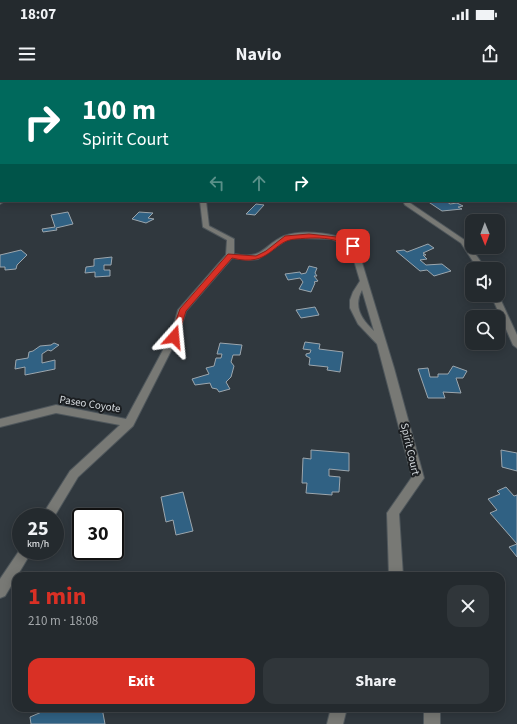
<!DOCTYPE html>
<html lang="en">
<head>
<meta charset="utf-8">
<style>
	body { margin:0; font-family:"Source Sans 3",sans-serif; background:#30363a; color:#f1f3f6; height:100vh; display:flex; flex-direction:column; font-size:15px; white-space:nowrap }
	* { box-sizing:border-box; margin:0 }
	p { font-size:13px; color:#a3a7aa }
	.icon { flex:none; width:22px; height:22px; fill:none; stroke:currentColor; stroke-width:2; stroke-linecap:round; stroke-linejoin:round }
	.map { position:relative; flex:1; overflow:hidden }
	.sheet { position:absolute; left:12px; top:492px; width:493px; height:140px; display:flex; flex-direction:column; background:#242a2e; border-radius:12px; box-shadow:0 2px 10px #0003,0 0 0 1px #41464a }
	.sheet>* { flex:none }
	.guide { position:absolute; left:0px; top:0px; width:517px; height:122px; box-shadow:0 2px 10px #0003,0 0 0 1px #41464a; background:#00695c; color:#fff; overflow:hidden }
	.needle { width:26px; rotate:179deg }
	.tools { position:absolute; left:465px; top:134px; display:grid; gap:8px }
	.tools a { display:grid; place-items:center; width:40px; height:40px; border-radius:8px; background:#242a2e; box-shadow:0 2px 10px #0003,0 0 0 1px #41464a; font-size:20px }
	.speed { position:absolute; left:12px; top:428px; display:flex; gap:8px; font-size:20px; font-weight:700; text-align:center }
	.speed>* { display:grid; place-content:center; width:52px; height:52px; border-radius:50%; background:#242a2e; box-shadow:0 2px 10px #0003,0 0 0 1px #41464a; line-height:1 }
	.speed small { font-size:10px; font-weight:400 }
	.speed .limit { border:2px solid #111; border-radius:6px; background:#fff; color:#111 }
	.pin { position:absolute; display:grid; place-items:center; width:34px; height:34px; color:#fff; margin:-17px; border-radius:8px; box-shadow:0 2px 6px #0006 }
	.me { position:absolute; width:44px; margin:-22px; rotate:18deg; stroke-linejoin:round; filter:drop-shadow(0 0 3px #0008) }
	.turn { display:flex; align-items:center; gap:14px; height:84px; padding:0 16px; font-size:18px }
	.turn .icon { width:52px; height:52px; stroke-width:2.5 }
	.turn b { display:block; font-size:28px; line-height:34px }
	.lanes { display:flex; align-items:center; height:38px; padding:0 16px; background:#0003; justify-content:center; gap:20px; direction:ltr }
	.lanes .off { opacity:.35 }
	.round { display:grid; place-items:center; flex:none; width:42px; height:42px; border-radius:12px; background:#30363a }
	.head { display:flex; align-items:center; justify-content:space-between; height:68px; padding:0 16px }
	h1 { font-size:24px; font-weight:700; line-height:30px; color:#d93025 }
	.primary-button { display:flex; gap:8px; margin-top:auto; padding:8px 16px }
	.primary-button a { flex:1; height:46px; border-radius:12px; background:#d93025; color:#fff; font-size:16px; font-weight:700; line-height:46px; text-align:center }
	.primary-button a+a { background:#30363a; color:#f1f3f6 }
	.status { display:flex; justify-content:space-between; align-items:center; height:28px; padding:0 20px; background:#242a2e; direction:ltr }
	.status svg { height:11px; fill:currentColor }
	header { display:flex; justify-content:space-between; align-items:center; height:52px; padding:0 16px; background:#242a2e; font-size:18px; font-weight:700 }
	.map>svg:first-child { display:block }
</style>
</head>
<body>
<div class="status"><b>18:07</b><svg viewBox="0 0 49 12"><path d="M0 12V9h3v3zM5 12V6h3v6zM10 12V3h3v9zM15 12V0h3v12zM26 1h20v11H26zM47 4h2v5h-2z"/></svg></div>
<header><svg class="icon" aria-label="menu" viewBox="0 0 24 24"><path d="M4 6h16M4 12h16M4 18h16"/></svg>Navio<svg class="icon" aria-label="share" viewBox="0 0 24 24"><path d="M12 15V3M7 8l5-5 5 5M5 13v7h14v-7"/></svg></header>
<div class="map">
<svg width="517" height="644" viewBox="0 0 517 644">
	<rect width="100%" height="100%" fill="#30383e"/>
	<path fill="#306183" stroke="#9ca6ad" d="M427,121h21h-2l4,3 7,-1 6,3 -5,1 4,2 -20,2z
		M256,124l8,1 -9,10 -9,-1z
		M68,132l5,12 -17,4 1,2 -14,2 -1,-3 13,-2 -4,-12z
		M139,132l14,1 -5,5 6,1 -8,4 -14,-4z
		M428,164l6,4 -11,5 3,2h-3l4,4 -7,1 6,5 16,-1 9,7 -17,5 -7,-6 -7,1 -24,-20 8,-1 3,2z
		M21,170l6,5 -10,10 -1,4 -11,1v-3h-5v-12z
		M112,177l-1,8h-7v5h6v6l-15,1v-5l-10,1 1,-6 8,-1v-7z
		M309,186l8,2 -2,5 2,3h-3l4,5 -4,1 1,1 -4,9 -12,-3 4,-7 -3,-4 -12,2 -3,-6 15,-2 1,2 5,-1z
		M315,227l4,8 -18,3 -5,-8z
		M305,262l15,2 -1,5 24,3 -3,20 -13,-2 1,-3 -19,-2 1,-7 -4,-2v-2l4,-1 1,-3 -8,-1z
		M54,263l5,2 -8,6 -3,-1 -6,4v9l13,-3v9l-30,6v-8l-10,2 1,-9 12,-2 1,-6 4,-1 7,-5 11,-1z
		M220,263l22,2 -2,10h-7l-2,7 3,4 -3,11 -5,5 4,7 -11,3 -2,-3 -5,-1 -2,-5 -15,2 -3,-6 17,-5 -3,-6 8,-2 2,-8h5l1,-4h-5z
		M453,286l14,5 -4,7h-7l5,15 -18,-1 2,6h-17l-10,-29 10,-1 2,9h8v-3h10z
		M311,370l38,3v18l-20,-2v7l11,1 -1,15h-7v3l-26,-2 1,-10h-5l1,-25 8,1z
		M501,370l16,3v18l-15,-4z
		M506,407l8,9 3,-1v62l-8,-10 8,-3 -27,-31 7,-3 -9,-11 12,-5 -3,-3z
		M183,412l10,39 -17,4 -3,-15 -7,2 -5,-25z
		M51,628h51l3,16h-74l-1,-7z"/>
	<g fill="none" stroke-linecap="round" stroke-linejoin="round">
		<defs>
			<path id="minor" d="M345,0h4l1,1h-4z
				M477,0h4l1,1h-4z
				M516,15h1v2h-1z
				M1,119v2h4l-5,3z
				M200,121h6l3,25 25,13v15c30,6 28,-8 50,-18 19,-7 58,-3 73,10l37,122 30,110 -25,36 4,62h-14l-2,-63 25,-36 -35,-133 -19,-20 -8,-16v-8l3,-8 7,-11 -10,-34 -18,-8 -36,-1 -8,1 -30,20 -9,1 -17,-2 -46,53 -8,26 -45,89 -55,51 -24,40h-13l29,-46 50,-46 -64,-12 -56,14v-8l56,-14 70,14 44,-82 8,-27 48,-55 1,-15 -24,-13zM362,210l12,41c-13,-12 -21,-25 -12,-41z
				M403,121h6l1,2 56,38 20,28h-8l-17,-26 -56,-38z
				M498,214l19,41v13l-4,-3 -22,-50h7z
				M21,468v3h11l-27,45 -5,2v-19z
				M331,628h16l-4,16h-16z
				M424,628h16v16h-16z"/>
		</defs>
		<use href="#minor" stroke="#4e565b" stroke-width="2"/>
		<use href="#minor" fill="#787975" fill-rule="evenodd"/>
	</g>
	<path fill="#d93025" stroke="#8d1f18" d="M309,154l28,3 19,9c-7,5 -15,-4 -22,-6 -12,-3 -26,-2 -38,-1 -24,1 -25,29 -64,19l-46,53 -8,26 -4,3 -3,-1 -1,-2 10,-28 48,-55 28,2 10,-5 19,-15z"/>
	<g text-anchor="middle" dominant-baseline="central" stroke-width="4" stroke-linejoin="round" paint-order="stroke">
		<g font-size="11" fill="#d7dce0" stroke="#1b1e21">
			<text transform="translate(90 324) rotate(9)">Paseo Coyote</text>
			<text transform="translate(410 369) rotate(77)">Spirit Court</text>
		</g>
	</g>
</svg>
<div class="tools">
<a><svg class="needle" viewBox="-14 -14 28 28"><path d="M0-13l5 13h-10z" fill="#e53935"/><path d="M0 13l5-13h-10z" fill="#a3a7aa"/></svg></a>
<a><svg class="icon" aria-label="sound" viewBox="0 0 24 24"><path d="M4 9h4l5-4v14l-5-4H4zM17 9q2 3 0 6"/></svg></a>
<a><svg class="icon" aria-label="search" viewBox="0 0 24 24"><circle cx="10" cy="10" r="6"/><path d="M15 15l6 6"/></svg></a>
</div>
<div class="speed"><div>25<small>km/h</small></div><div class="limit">30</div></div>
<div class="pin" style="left:353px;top:166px;background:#d93025"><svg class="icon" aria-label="arrive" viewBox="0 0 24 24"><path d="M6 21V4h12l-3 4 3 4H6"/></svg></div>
<svg class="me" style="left:174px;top:257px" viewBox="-20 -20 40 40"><path d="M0-17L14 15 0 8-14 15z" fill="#d93025" stroke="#fff" stroke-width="4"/></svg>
<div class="guide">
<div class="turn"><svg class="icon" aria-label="right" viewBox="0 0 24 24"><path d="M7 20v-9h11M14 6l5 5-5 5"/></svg><div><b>100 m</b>Spirit Court</div></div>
<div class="lanes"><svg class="icon off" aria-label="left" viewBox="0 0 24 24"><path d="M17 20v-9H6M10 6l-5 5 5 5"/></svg><svg class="icon off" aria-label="ahead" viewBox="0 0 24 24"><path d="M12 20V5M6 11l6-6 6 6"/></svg><svg class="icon" aria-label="right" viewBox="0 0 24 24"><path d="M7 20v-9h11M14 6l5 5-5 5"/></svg></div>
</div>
<section class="sheet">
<div class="head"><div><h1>1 min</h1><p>210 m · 18:08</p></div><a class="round"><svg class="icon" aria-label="close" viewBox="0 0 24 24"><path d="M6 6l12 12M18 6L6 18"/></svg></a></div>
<div class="primary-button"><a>Exit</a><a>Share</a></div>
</section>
</div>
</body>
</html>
